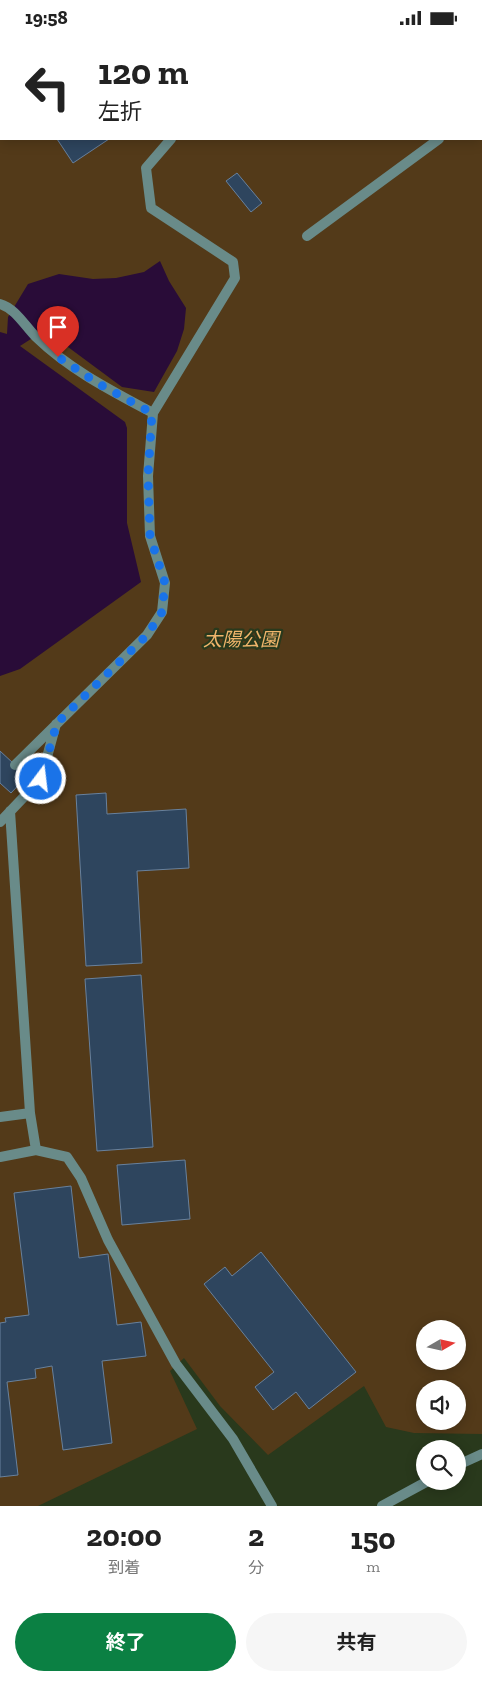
<!DOCTYPE html>
<html lang="ja">
<head>
<meta charset="utf-8">
<style>
	body { margin:0; font-family:"Zilla Slab","Noto Sans JP",serif; background:#f6f6f6; color:#222; height:100vh; display:flex; flex-direction:column; font-size:19px; white-space:nowrap }
	* { box-sizing:border-box; margin:0 }
	p { font-size:16px; color:#767676 }
	.icon { flex:none; width:28px; height:28px; fill:none; stroke:currentColor; stroke-width:2; stroke-linecap:round; stroke-linejoin:round }
	.map { position:relative; height:1471px; overflow:hidden }
	.drawer { display:flex; flex-direction:column; background:#fff; flex:1 }
	.drawer>* { flex:none }
	.guide { position:absolute; left:0px; top:0px; width:482px; height:105px; box-shadow:0 2px 12px #0003; background:#fff; color:#222; overflow:hidden }
	.needle { width:32px; rotate:81deg }
	.fabs { position:absolute; left:416px; top:1285px; display:grid; gap:10px }
	.fabs a { display:grid; place-items:center; width:50px; height:50px; border-radius:50%; background:#fff; box-shadow:0 2px 12px #0003; font-size:25px }
	.pin { position:absolute; display:grid; place-items:center; width:42px; height:42px; color:#fff; margin:-51px -21px; border-radius:50% 50% 50% 0; rotate:-45deg; box-shadow:0 0 5px #0007 }
	.pin .icon { rotate:45deg }
	.me { position:absolute; width:55px; margin:-28px; rotate:15deg; stroke-linejoin:round; filter:drop-shadow(0 0 4px #0008) }
	.turn { display:flex; align-items:center; gap:18px; height:105px; padding:0 15px; font-size:22px }
	.turn .icon { width:65px; height:65px; stroke-width:2.5 }
	.turn b { display:block; font-size:35px; line-height:42px }
	.eta { display:flex; justify-content:space-evenly; align-items:center; height:85px; text-align:center }
	.eta b { font-size:30px; font-weight:700; line-height:35px }
	.action { display:flex; gap:10px; margin-top:auto; padding:10px 15px }
	.action a { flex:1; height:58px; border-radius:30px; background:#0b8043; color:#fff; font-size:20px; font-weight:700; line-height:58px; text-align:center }
	.action a+a { background:#f6f6f6; color:#222 }
	.status { display:flex; justify-content:space-between; align-items:center; height:35px; padding:0 25px; background:#fff; direction:ltr }
	.status svg { height:14px; fill:currentColor }
	.map>svg:first-child { display:block }
</style>
</head>
<body>
<div class="status"><b>19:58</b><svg viewBox="0 0 49 12"><path d="M0 12V9h3v3zM5 12V6h3v6zM10 12V3h3v9zM15 12V0h3v12zM26 1h20v11H26zM47 4h2v5h-2z"/></svg></div>
<div class="map">
<svg width="482" height="1471" viewBox="0 0 482 1471">
	<rect width="100%" height="100%" fill="#29391c"/>
	<path fill="#533a19" fill-rule="evenodd" d="M0,0h482v1399l-68,-1 -28,-6 -22,-41 -96,69 -48,-49 -36,-48 -14,13 27,58 -159,77h-38zM1,1h480v103h-480zM425,1294h33v32h-33zM425,1354h33v32h-33z"/>
	<path fill="#290c38" d="M160,226l9,20 17,27 -2,21 -7,22 -23,41 -32,-5 -77,-57 -25,16 105,76 2,6v95l14,59 -121,87 -20,7v-344l7,2 1,-17 20,-33 31,-10 34,5 23,-1 28,-6z"/>
	<path fill="#2e455e" stroke="#68819d" d="M0,0h59l1,1h-59v18z
		M84,0h47l1,1h-47z
		M152,0h19l1,1h-22z
		M395,0h80l1,1h-81z
		M57,104h52l-36,24z
		M237,138l25,30 -11,9 -25,-31z
		M0,716l27,25 -16,17 -11,-10z
		M106,758l1,21 79,-5 3,59 -52,3 5,92 -56,3 -10,-171z
		M141,940l12,172 -56,4 -12,-172z
		M185,1125l5,59 -68,6 -5,-60z
		M71,1151l8,72 29,-4 9,71 24,-3 5,34 -44,5 10,82 -49,7 -11,-84 -17,3 1,9 -29,4 11,93 -18,2v-154l6,-1 -1,-4 24,-3 -15,-122z
		M261,1217l95,120 -47,37 -13,-17 -23,18 -18,-23 19,-15 -70,-88 21,-17 7,9z"/>
	<g fill="none" stroke-linecap="round" stroke-linejoin="round">
		<path stroke="#698b89" stroke-width="10" d="M280,1l1,-1
			M481,80l1,-1
			M307,201l132,-97
			M0,269c15,4 25,22 36,33 34,33 76,54 117,76
			M15,730l132,-130 15,-23 3,-29 -15,-47 -2,-60 5,-63 82,-135 -2,-16 -82,-54 -5,-40 25,-29
			M10,776l20,302 6,37 31,7 14,21 27,62 68,124 57,75 39,67
			M0,787l41,-43 15,-55
			M0,1082l30,-4
			M0,1122l36,-7"/>
		<path stroke="#698b89" stroke-width="10" d="M458,1430l24,-11
			M382,1471l46,-25"/>
	</g>
	<g fill="none" stroke-linecap="round" stroke-linejoin="round">
		<path stroke="#1a73e8" stroke-width="9" stroke-dasharray="0 16.2" d="M41,744l16,-56 90,-88 15,-23 3,-29 -15,-47 -2,-60 4,-63 -53,-29 -41,-27"/>
	</g>
	<g text-anchor="middle" dominant-baseline="central" stroke-width="4.5" stroke-linejoin="round" paint-order="stroke">
		<g font-size="19" font-style="italic" fill="#f0b56b" stroke="#29391c">
			<text x="241" y="604">太陽公園</text>
		</g>
	</g>
</svg>
<div class="fabs">
<a><svg class="needle" viewBox="-14 -14 28 28"><path d="M0-13l5 13h-10z" fill="#e53935"/><path d="M0 13l5-13h-10z" fill="#767676"/></svg></a>
<a><svg class="icon" aria-label="sound" viewBox="0 0 24 24"><path d="M4 9h4l5-4v14l-5-4H4zM17 9q2 3 0 6"/></svg></a>
<a><svg class="icon" aria-label="search" viewBox="0 0 24 24"><circle cx="10" cy="10" r="6"/><path d="M15 15l6 6"/></svg></a>
</div>
<div class="pin" style="left:58px;top:322px;background:#d93025"><svg class="icon" aria-label="arrive" viewBox="0 0 24 24"><path d="M6 21V4h12l-3 4 3 4H6"/></svg></div>
<svg class="me" style="left:41px;top:744px" viewBox="-20 -20 40 40"><circle r="17" fill="#1a73e8" stroke="#fff" stroke-width="3"/><path d="M0-11L8 9 0 5-8 9z" fill="#fff"/></svg>
<div class="guide">
<div class="turn"><svg class="icon" aria-label="left" viewBox="0 0 24 24"><path d="M17 20v-9H6M10 6l-5 5 5 5"/></svg><div><b>120 m</b>左折</div></div>
</div>
</div>
<section class="drawer">
<div class="eta">
<div><b>20:00</b><p>到着</p></div>
<div><b>2</b><p>分</p></div>
<div><b>150</b><p>m</p></div>
</div>
<div class="action"><a>終了</a><a>共有</a></div>
</section>
</body>
</html>
